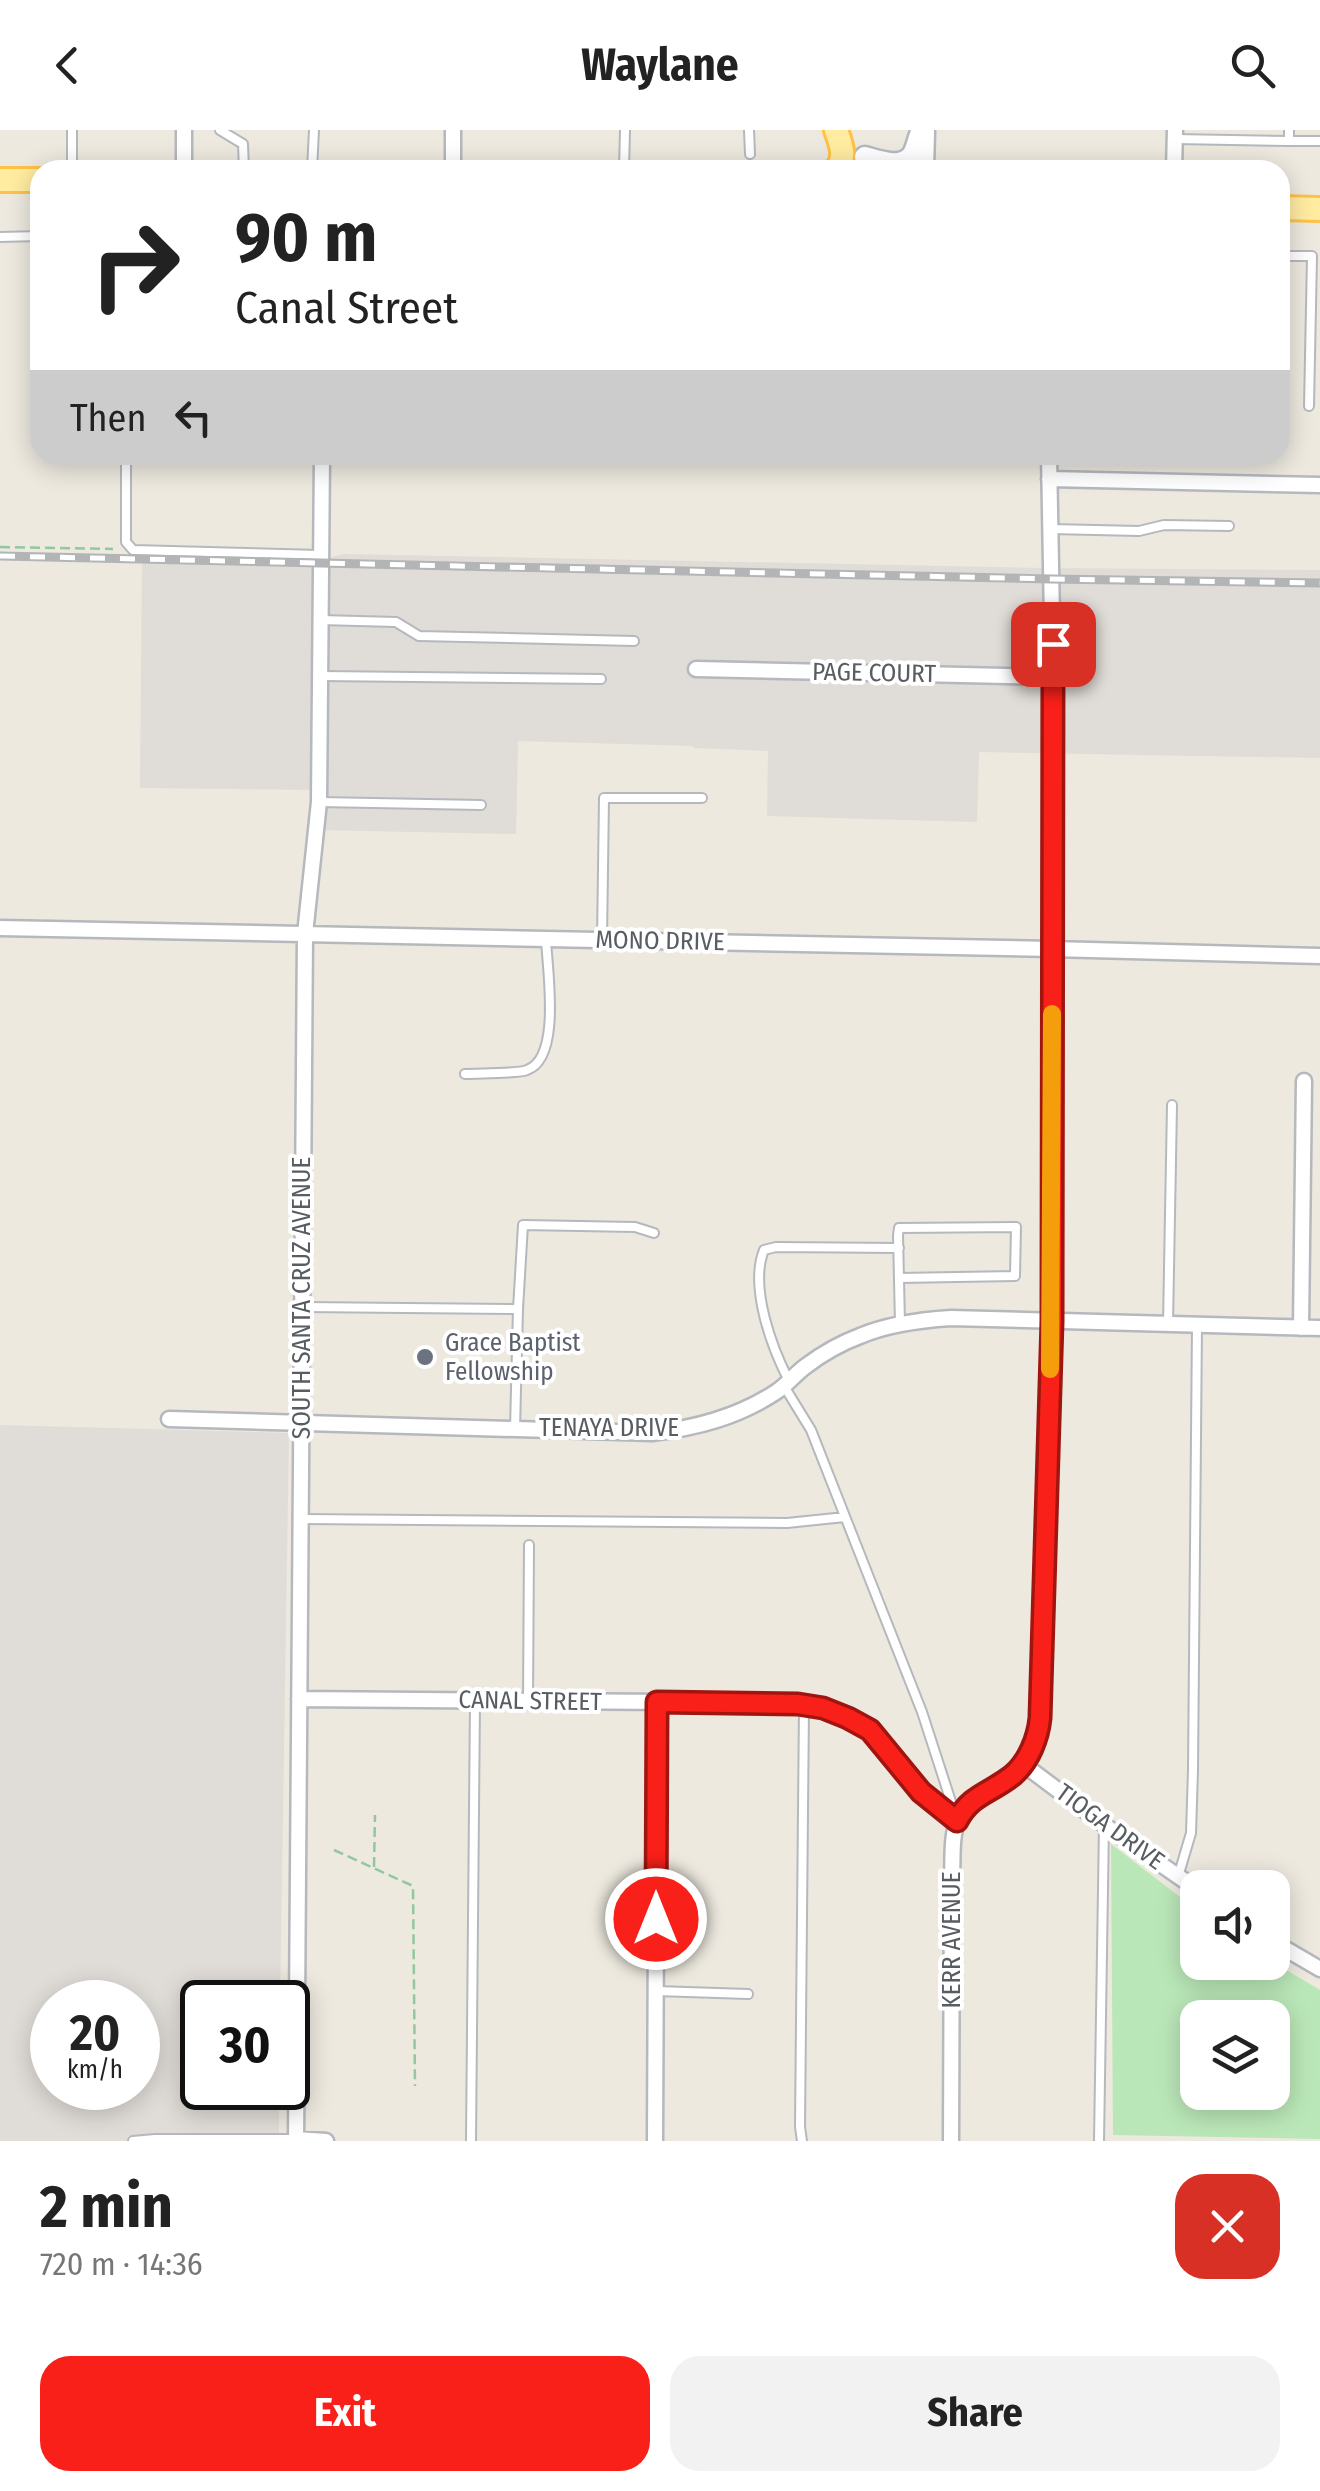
<!DOCTYPE html>
<html lang="en">
<head>
<meta charset="utf-8">
<style>
	body { margin:0; font-family:"Fira Sans Condensed",sans-serif; background:#f2f2f2; color:#222; height:100vh; display:flex; flex-direction:column; font-size:38px; white-space:nowrap }
	* { box-sizing:border-box; margin:0 }
	p { font-size:32px; color:#767676 }
	.icon { flex:none; width:55px; height:55px; fill:none; stroke:currentColor; stroke-width:2; stroke-linecap:round; stroke-linejoin:round }
	.map { position:relative; height:2011px; overflow:hidden }
	.sheet { display:flex; flex-direction:column; background:#fff; flex:1 }
	.sheet>* { flex:none }
	.top-card { position:absolute; left:30px; top:30px; width:1260px; height:305px; border-radius:30px; box-shadow:0 5px 25px #0003; background:#fff; color:#222; overflow:hidden }
	.buttons { position:absolute; left:1180px; top:1740px; display:grid; gap:20px }
	.buttons a { display:grid; place-items:center; width:110px; height:110px; border-radius:20px; background:#fff; box-shadow:0 5px 25px #0003; font-size:50px }
	.speed { position:absolute; left:30px; top:1850px; display:flex; gap:20px; font-size:50px; font-weight:700; text-align:center }
	.speed>* { display:grid; place-content:center; width:130px; height:130px; border-radius:50%; background:#fff; box-shadow:0 5px 25px #0003; line-height:1 }
	.speed small { font-size:25px; font-weight:400 }
	.speed .limit { border:5px solid #111; border-radius:15px; background:#fff; color:#111 }
	.pin { position:absolute; display:grid; place-items:center; width:85px; height:85px; color:#fff; margin:-42px; border-radius:20px; box-shadow:0 5px 15px #0006 }
	.me { position:absolute; width:110px; margin:-55px; rotate:0deg; stroke-linejoin:round; filter:drop-shadow(0 0 8px #0008) }
	.turn { display:flex; align-items:center; gap:35px; height:210px; padding:0 40px; font-size:45px }
	.turn .icon { width:130px; height:130px; stroke-width:2.5 }
	.turn b { display:block; font-size:70px; line-height:85px }
	.then { display:flex; align-items:center; height:95px; padding:0 40px; background:#0003; gap:20px; font-size:38px }
	.round { display:grid; place-items:center; flex:none; width:105px; height:105px; border-radius:30px; background:#f2f2f2 }
	.overview { display:flex; align-items:center; justify-content:space-between; height:170px; padding:0 40px }
	h1 { font-size:60px; font-weight:700; line-height:75px }
	.button { display:flex; gap:20px; margin-top:auto; padding:20px 40px }
	.button a { flex:1; height:115px; border-radius:30px; background:#f82019; color:#fff; font-size:40px; font-weight:700; line-height:115px; text-align:center }
	.button a+a { background:#f2f2f2; color:#222 }
	header { display:flex; justify-content:space-between; align-items:center; height:130px; padding:0 40px; background:#fff; font-size:45px; font-weight:700 }
	.map>svg:first-child { display:block }
</style>
</head>
<body>
<header><svg class="icon" aria-label="back" viewBox="0 0 24 24"><path d="M15 5l-7 7 7 7"/></svg>Waylane<svg class="icon" aria-label="search" viewBox="0 0 24 24"><circle cx="10" cy="10" r="6"/><path d="M15 15l6 6"/></svg></header>
<div class="map">
<svg width="1320" height="2011" viewBox="0 0 1320 2011">
	<rect width="100%" height="100%" fill="#ede9df"/>
	<path fill="#e0dcd7" fill-rule="evenodd" d="M343,424l702,14 275,2v188l-341,-6 -2,70 -210,-6 1,-65 -74,-3 -1,-2 -175,-5 -2,93 -198,-4v-40l-178,-2 2,-228 188,-2z
		M0,1295l289,8 -9,569h-78v86h77v53h-279zM52,1872h86v86h-86z"/>
	<path fill="#bae7b8" fill-rule="evenodd" d="M1111,1714l86,66 1,52h75l47,28v149l-207,-4zM1198,1888h74v74h-74z"/>
	<g fill="none" stroke-linecap="round" stroke-linejoin="round">
		<defs>
			<path id="lane" d="M220,0l23,14 1,26
				M749,0l1,24
				M1289,0v11h31
				M1175,9l114,2
				M72,40v-40
				M312,40l2,-40
				M624,40l1,-40
				M0,107l40,-1
				M1280,126h32l-3,150
				M126,325v87l7,8 188,5
				M1051,399l88,2 25,-6 65,1
				M320,490l76,2 23,14 215,5
				M320,546l281,3
				M319,672l162,3
				M602,810l2,-142h98
				M465,944c13,-1 53,0 62,-4 35,-12 20,-102 19,-131
				M899,1148l116,-2 1,-49 -117,1 -1,7 2,89
				M302,1177l216,2 -3,120
				M518,1179l5,-84 112,2 19,6
				M1168,1194l4,-219
				M789,1251c-17,-33 -40,-94 -25,-131l12,-3 123,1
				M784,1256l27,44 111,282 34,105
				M301,1389l486,4 58,-6
				M528,1571l1,-156
				M1178,1747l13,-44 2,-63 4,-445
				M656,1861l92,3
				M133,2011l22,-2h141
				M471,2011l4,-441
				M802,2011l-2,-14 4,-421
				M1099,2011l5,-315"/>
			<path id="street" d="M184,0v40
				M453,40v-40
				M926,40l1,-39
				M1174,40l1,-40
				M1049,349l271,6
				M696,539l357,8
				M0,798l1052,21 268,7
				M1301,1198l3,-247
				M169,1289l483,14c45,-5 86,-16 124,-41 11,-7 19,-18 30,-26 16,-12 35,-23 54,-30 28,-12 60,-16 91,-18l369,10
				M299,1569l499,4 25,6 25,9 22,13 51,61 36,29
				M1023,1634l81,61 94,65
				M1272,1811l48,28
				M296,2009l30,2
				M296,2011l9,-1207 14,-132 3,-347
				M655,2011l2,-439
				M951,2011l1,-266c1,-17 -1,-39 6,-55 10,-22 30,-28 49,-41 20,-13 30,-38 33,-61l12,-397 1,-644 -4,-222"/>
			<path id="secondary" d="M865,27c14,4 38,13 48,-3 4,-7 5,-16 9,-24"/>
			<path id="primary" d="M836,0c5,15 11,27 0,40
				M0,50h40
				M1280,78l40,1"/>
		</defs>
		<use href="#lane" stroke="#b5b8bd" stroke-width="12"/>
		<use href="#street" stroke="#b5b8bd" stroke-width="19"/>
		<use href="#secondary" stroke="#b5bac0" stroke-width="25"/>
		<use href="#primary" stroke="#fec247" stroke-width="28"/>
		<path stroke="#91c89e" stroke-width="2.5" stroke-dasharray="10 5" stroke-linecap="butt" d="M0,417l113,2
			M334,1720l79,36 2,200
			M374,1737l1,-52"/>
		<use href="#lane" stroke="#fff" stroke-width="8"/>
		<use href="#street" stroke="#fff" stroke-width="14"/>
		<use href="#secondary" stroke="#fff" stroke-width="20"/>
		<use href="#primary" stroke="#ffeca1" stroke-width="22"/>
		<defs>
			<path id="rail" d="M0,426l1052,23 268,4"/>
		</defs>
		<use href="#rail" stroke="#b3b4b5" stroke-width="9"/>
		<use href="#rail" stroke="#fff" stroke-width="5" stroke-dasharray="15" stroke-linecap="butt"/>
	</g>
	<g fill="none" stroke-linecap="round" stroke-linejoin="round">
		<defs>
			<path id="route" d="M656,1789l1,-217 141,2 25,4 25,10 22,12 51,62 36,29c14,-27 34,-28 56,-46 16,-14 25,-37 27,-57l12,-397 1,-677"/>
		</defs>
		<use href="#route" stroke="#a11510" stroke-width="25"/>
		<use href="#route" stroke="#f82019" stroke-width="18"/>
		<path stroke="#f59e0b" stroke-width="18" d="M1050,1239l2,-355"/>
	</g>
	<circle fill="#6b7280" stroke="#fff" stroke-width="4" cx="425" cy="1227" r="10"/>
	<g text-anchor="middle" dominant-baseline="central" stroke-width="8" stroke-linejoin="round" paint-order="stroke">
		<g font-size="25" fill="#585d62" stroke="#fff">
			<text transform="translate(874 543) rotate(1)">PAGE COURT</text>
			<text transform="translate(660 811) rotate(1)">MONO DRIVE</text>
			<text transform="translate(302 1168) rotate(-90)">SOUTH SANTA CRUZ AVENUE</text>
			<text x="609" y="1298">TENAYA DRIVE</text>
			<text transform="translate(530 1571) rotate(1)">CANAL STREET</text>
			<text transform="translate(1110 1697) rotate(36)">TIOGA DRIVE</text>
			<text transform="translate(952 1810) rotate(-90)">KERR AVENUE</text>
		</g>
		<g font-size="25" fill="#5b616d" stroke="#fff" text-anchor="start">
			<text x="445" y="1213">Grace Baptist<tspan x="445" dy="29">Fellowship</tspan></text>
		</g>
	</g>
</svg>
<div class="buttons">
<a><svg class="icon" aria-label="sound" viewBox="0 0 24 24"><path d="M4 9h4l5-4v14l-5-4H4zM17 9q2 3 0 6"/></svg></a>
<a><svg class="icon" aria-label="layers" viewBox="0 0 24 24"><path d="M12 4l9 5-9 5-9-5zM3 14l9 5 9-5"/></svg></a>
</div>
<div class="speed"><div>20<small>km/h</small></div><div class="limit">30</div></div>
<div class="pin" style="left:1053px;top:514px;background:#d93025"><svg class="icon" aria-label="arrive" viewBox="0 0 24 24"><path d="M6 21V4h12l-3 4 3 4H6"/></svg></div>
<svg class="me" style="left:656px;top:1789px" viewBox="-20 -20 40 40"><circle r="17" fill="#f82019" stroke="#fff" stroke-width="3"/><path d="M0-11L8 9 0 5-8 9z" fill="#fff"/></svg>
<div class="top-card">
<div class="turn"><svg class="icon" aria-label="right" viewBox="0 0 24 24"><path d="M7 20v-9h11M14 6l5 5-5 5"/></svg><div><b>90 m</b>Canal Street</div></div>
<div class="then">Then<svg class="icon" aria-label="left" viewBox="0 0 24 24"><path d="M17 20v-9H6M10 6l-5 5 5 5"/></svg></div>
</div>
</div>
<section class="sheet">
<div class="overview"><div><h1>2 min</h1><p>720 m · 14:36</p></div><a class="round" style="background:#d93025;color:#fff"><svg class="icon" aria-label="close" viewBox="0 0 24 24"><path d="M6 6l12 12M18 6L6 18"/></svg></a></div>
<div class="button"><a>Exit</a><a>Share</a></div>
</section>
</body>
</html>
